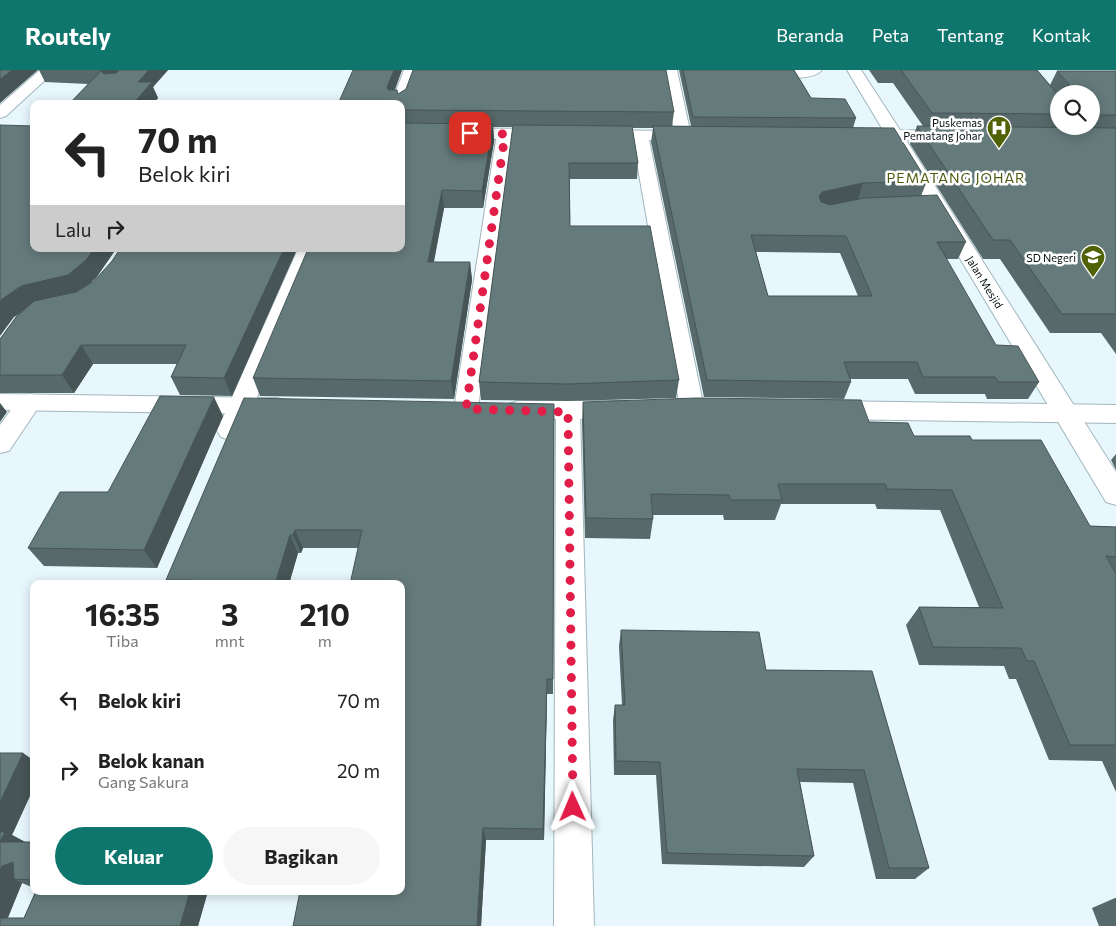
<!DOCTYPE html>
<html lang="id">
<head>
<meta charset="utf-8">
<style>
	body { margin:0; font-family:Commissioner,sans-serif; background:#f6f6f6; color:#222; height:100vh; display:flex; flex-direction:column; font-size:19px; white-space:nowrap }
	* { box-sizing:border-box; margin:0 }
	p { font-size:16px; color:#767676 }
	.icon { flex:none; width:28px; height:28px; fill:none; stroke:currentColor; stroke-width:2; stroke-linecap:round; stroke-linejoin:round }
	.map { position:relative; flex:1; overflow:hidden }
	.sheet { position:absolute; left:30px; top:510px; width:375px; height:315px; display:flex; flex-direction:column; background:#fff; border-radius:10px; box-shadow:0 2px 12px #0003 }
	.sheet>* { flex:none }
	.guide { position:absolute; left:30px; top:30px; width:375px; height:152px; border-radius:10px; box-shadow:0 2px 12px #0003; background:#fff; color:#222; overflow:hidden }
	.controls { position:absolute; left:1050px; top:15px; display:grid; gap:10px }
	.controls a { display:grid; place-items:center; width:50px; height:50px; border-radius:50%; background:#fff; box-shadow:0 2px 12px #0003; font-size:25px }
	.pin { position:absolute; display:grid; place-items:center; width:42px; height:42px; color:#fff; margin:-21px; border-radius:10px; box-shadow:0 2px 8px #0006 }
	.me { position:absolute; width:55px; margin:-28px; rotate:359deg; stroke-linejoin:round; filter:drop-shadow(0 0 4px #0008) }
	.turn { display:flex; align-items:center; gap:18px; height:105px; padding:0 25px; font-size:22px }
	.turn .icon { width:65px; height:65px; stroke-width:2.5 }
	.turn b { display:block; font-size:35px; line-height:42px }
	.then { display:flex; align-items:center; height:48px; padding:0 25px; background:#0003; gap:10px; font-size:19px }
	.eta { display:flex; justify-content:space-evenly; align-items:center; height:85px; text-align:center }
	.eta b { font-size:30px; font-weight:700; line-height:35px }
	.button { display:flex; gap:10px; margin-top:auto; padding:10px 25px }
	.button a { flex:1; height:58px; border-radius:30px; background:#0f766e; color:#fff; font-size:20px; font-weight:700; line-height:58px; text-align:center }
	.button a+a { background:#f6f6f6; color:#222 }
	ul { padding:0; list-style:none }
	li { display:flex; align-items:center; gap:15px; height:70px; padding:0 25px }
	li div { flex:1 }
	li b { display:block; font-size:19px }
	li em { font-style:normal }
	header { display:flex; align-items:center; gap:30px; box-sizing:border-box; height:70px; padding:0 25px; background:#0f766e; color:#fff }
	header strong { font-size:24px }
	nav { display:flex; gap:28px; margin-inline-start:auto; font-size:18px }
	.map>svg:first-child { display:block }
</style>
</head>
<body>
<header>
<strong>Routely</strong>
<nav><a>Beranda</a><a>Peta</a><a>Tentang</a><a>Kontak</a></nav>
</header>
<div class="map">
<svg width="1116" height="856" viewBox="0 0 1116 856">
	<rect width="100%" height="100%" fill="#e7f7fd"/>
	<g fill="none" stroke-linecap="round" stroke-linejoin="round">
		<defs>
			<path id="street" d="M40,0h16l-50,46 -6,2v-13z
				M404,0h14l-11,34 -6,4v-4h-10z
				M663,0h14l13,61 8,5 -2,3 -6,2 -41,-1 55,268 -3,6 -9,3 -9,-3 -3,-6 -47,-268h-38l-8,-5 8,-5 79,1z
				M754,0h68c-9,12 -48,7 -63,7l-5,-1 -2,-3z
				M847,0h14l39,60 50,1 6,2 2,3 -2,3 -6,2 -44,-1 210,332v33l-10,-3 -217,-362h-26l-8,-5 8,-5h20z
				M401,58l149,1 8,5 -8,5h-38l-34,270 -3,6 -9,3 -9,-3 -3,-6 42,-270 -95,-1z
				M298,179h20l-75,182 -4,6 -9,3 -9,-3 -4,-6z
				M30,324l9,2 3,6 -33,49 -9,2v-28l21,-29z
				M568,333l9,3 3,6 14,514h-40l2,-514 3,-6z"/>
			<path id="secondary" d="M0,324l277,4 9,2 3,6 -3,6 -9,2 -277,-4z
				M518,331h102l9,3 3,6 -3,6 -9,3h-102l-9,-3 -3,-6 3,-6z
				M828,331l288,4v18l-288,-4 -9,-3 -3,-6 3,-6z"/>
		</defs>
		<use href="#street" stroke="#a2b6bd" stroke-width="2"/>
		<use href="#secondary" stroke="#a2b6bd" stroke-width="2"/>
		<use href="#street" fill="#fff" fill-rule="evenodd"/>
		<use href="#secondary" fill="#fff" fill-rule="evenodd"/>
	</g>
	<path fill="#57696a" fill-rule="evenodd" d="M39,0h129l-15,17 5,11 -5,6h-84l19,-20 -43,-2z
		M402,0l-7,20 3,4 276,18 -2,14h19l-12,-56h115l17,28 45,20 -3,10 74,53 -6,15 45,46 -8,17h-12l50,86 43,37 -11,17h-41l-2,-5h-70l-7,-15h-58l1,3 -7,17 -140,-2 -53,-255 2,-14h-21l6,35 -1,16h-67v47l109,154 -3,18 -108,3 -87,-1 -2,-18 34,-255h-20l1,14 -11,67h-39l-10,54h36l2,18 -18,119 -194,-3 -7,-18 148,-129v-145h-63zM756,182l84,1 18,43h-90z
		M869,0h168l13,15 7,-14h59v283l-15,-21h-51l-50,-74h-17l-73,-115 7,-18h6l-30,-43h-15zM1059,24h32v32h-32z
		M34,179h82l-20,29 -9,8 210,-37 -65,147 -52,-1 -9,-18 6,-13h-84l-19,29h-74v-54l19,-25 -5,3z
		M583,332l286,20 45,14 58,4 118,86 26,1v265l-14,-31 -53,-1 -33,-81h-7l-5,-13 -85,-1 -13,-40 13,-18h60l-39,-97 -63,-1 -2,-5h-94l-6,16h-51l-1,-5h-70v4l-3,20 -65,-1 -3,-116z
		M554,334l-1,290h-6l-3,146h-58l-5,86h-188l108,-35 -43,-343h-55l-2,5h-3l-9,31h-121l-2,-4z
		M223,346l-66,152 -113,-2 -16,-18z
		M1116,384v16l-5,-10z
		M621,560l145,40 106,1 57,197 -14,11h-39l-23,-96 -53,-1 14,74 -10,11 -142,-3 -6,-89h-42l-1,-55 2,-15h7l-3,-59z
		M23,683l11,8v26l-22,48 13,7h9v46l-12,-5 -14,35h16l12,-27h172l-10,35h-198z
		M1115,828h1v28h-17l-7,-18z"/>
	<path fill="#475556" d="M12,0h26l-38,33v-24z
		M101,0h18l-12,15z
		M149,0h19l-15,17 5,11 -5,6h-20l5,-22z
		M394,0h8l-13,33 -2,-16z
		M493,54l1,17 -11,67 -1,-17z
		M863,113l-5,16 -40,9 1,-12 3,-4z
		M442,120l2,18 -14,72 -2,-18z
		M94,179h22l-20,29 -18,15 -45,11 -19,13 -14,19v-34l2,-3 19,-13z
		M284,179h13l-65,147 -8,-18z
		M470,192l2,18 -18,119 -3,-18z
		M81,275l12,19 -19,29 -12,-18z
		M214,327l9,19 -66,152 -13,-18z
		M0,333l7,9 -7,10z
		M295,460l8,18 -2,5 -8,-18z
		M290,465l8,18 -9,31h-14z
		M547,609v15l-3,146 -1,-11z
		M23,683l11,8v26l-22,48 15,8 -27,-1v-40z
		M483,758l3,12 -5,86h-4z
		M13,792l1,17 8,4 -18,43h-4v-56l2,-4z
		M190,821h18l-10,35h-18z"/>
	<path fill="#657a7b" stroke="#475556" fill-rule="evenodd" d="M0,0h12l-12,9z
		M119,0h30l-11,12h14l-19,22h-64l32,-33 3,3 12,-1z
		M353,0h41l-7,17 1,3h9l1,4 8,-5 7,-19h253l8,42 -273,-2v-6h-63z
		M683,0h111l17,28 34,1 11,19 -163,-1z
		M901,0h136l22,26v18l-127,-1z
		M1057,1h59v44h-25v-21h-22v-10z
		M401,53l92,1 -11,67 -40,-1 -14,72h42l-19,119 -198,-3 55,-129h93z
		M0,55l34,1v123h60l-8,11 -18,15 -47,11 -19,13 -2,3z
		M513,55l119,1 6,37h-69l1,63h80l29,154 -111,4 -89,-2z
		M653,56l241,2 33,53 -64,2 -41,9 -3,4 2,6 9,3 34,-7 73,-3 29,47h-29l59,103 22,1 21,36h-41l-3,-5h-72l-6,-15h-73l7,20 -144,-2zM751,165l95,1 26,60h-104z
		M917,56l199,2v188l-2,-2h-52l-52,-74h-17z
		M120,179h164l-60,129 -53,-1 15,-32h-105l-19,30h-62v-36l16,-22 18,-16 42,-9 18,-11 18,-20z
		M160,326l54,1 -70,153 -116,-2 32,-56h48z
		M244,328l310,6 -1,275h-6l-4,150 -60,-1 -6,98h-184l7,-35h101v-307h-51l12,-54h-67l-2,5h-3l-15,49h-83l1,-4h-27z
		M696,328l165,2 8,22 39,1 6,13h56l2,4h69l49,86 26,1v30l-10,-1 10,18v171h-46l-36,-84h-7l-6,-13 -88,-1 -14,-40 84,1 -51,-118 -65,-1 -2,-5h-107l4,16h-52l-1,-5 -78,-1 2,25 -67,-1 -3,-116z
		M621,560l138,2 7,38 106,1 57,197h-40l-25,-98 -67,-1 17,87 -147,-3 -7,-91 -44,-1 -1,-56h10z
		M0,683h23l-23,49z
		M0,762h5l-5,10h34v38l-20,-1 -1,-17 -11,4 -2,4z
		M36,821h154l-10,35h-180v-8h24z"/>
	<g fill="none" stroke-linecap="round" stroke-linejoin="round">
		<path stroke="#e11d48" stroke-width="9" stroke-dasharray="0 16.2" d="M470,63l35,1 -39,275 102,3 5,395"/>
	</g>
	<defs>
		<symbol id="hospital-pin" viewBox="-11 -11 22 30"><path d="M0 17L-7.5 6A9.5 9.5 0 1 1 7.5 6Z" fill="#506106" stroke="#fff"/><path d="M-5-5h3v3.5h4V-5h3V5h-3V1.5h-4V5h-3Z" fill="#fff"/></symbol>
		<symbol id="school-pin" viewBox="-11 -11 22 30"><path d="M0 17L-7.5 6A9.5 9.5 0 1 1 7.5 6Z" fill="#506106" stroke="#fff"/><path d="M0-5L7-2L0 1L-7-2ZM-4 1L0 2.5L4 1V4Q0 6-4 4Z" fill="#fff"/></symbol>
	</defs>
	<g fill-rule="evenodd">
		<use href="#hospital-pin" x="985" y="44" width="28" height="38"/>
		<use href="#school-pin" x="1079" y="173" width="28" height="38"/>
	</g>
	<g text-anchor="middle" dominant-baseline="central" stroke-width="5" stroke-linejoin="round" paint-order="stroke">
		<g font-size="11" fill="#091012" stroke="#fff" text-anchor="end">
			<text x="982" y="52">Puskemas<tspan x="982" dy="13">Pematang Johar</tspan></text>
			<text x="1076" y="187">SD Negeri</text>
		</g>
		<g font-size="11" fill="#091012" stroke="#fff">
			<text transform="translate(985 212) rotate(58)">Jalan Mesjid</text>
		</g>
		<g font-size="14" letter-spacing="1" fill="#4d5d0f" stroke="#fff">
			<text x="956" y="107">PEMATANG JOHAR</text>
		</g>
	</g>
</svg>
<div class="controls">
<a><svg class="icon" aria-label="search" viewBox="0 0 24 24"><circle cx="10" cy="10" r="6"/><path d="M15 15l6 6"/></svg></a>
</div>
<div class="pin" style="left:470px;top:63px;background:#d93025"><svg class="icon" aria-label="arrive" viewBox="0 0 24 24"><path d="M6 21V4h12l-3 4 3 4H6"/></svg></div>
<svg class="me" style="left:573px;top:737px" viewBox="-20 -20 40 40"><path d="M0-17L14 15 0 8-14 15z" fill="#e11d48" stroke="#fff" stroke-width="4"/></svg>
<div class="guide">
<div class="turn"><svg class="icon" aria-label="left" viewBox="0 0 24 24"><path d="M17 20v-9H6M10 6l-5 5 5 5"/></svg><div><b>70 m</b>Belok kiri</div></div>
<div class="then">Lalu<svg class="icon" aria-label="right" viewBox="0 0 24 24"><path d="M7 20v-9h11M14 6l5 5-5 5"/></svg></div>
</div>
<section class="sheet">
<div class="eta">
<div><b>16:35</b><p>Tiba</p></div>
<div><b>3</b><p>mnt</p></div>
<div><b>210</b><p>m</p></div>
</div>
<ul>
<li><svg class="icon" aria-label="left" viewBox="0 0 24 24"><path d="M17 20v-9H6M10 6l-5 5 5 5"/></svg><div><b>Belok kiri</b></div><em>70 m</em></li>
<li><svg class="icon" aria-label="right" viewBox="0 0 24 24"><path d="M7 20v-9h11M14 6l5 5-5 5"/></svg><div><b>Belok kanan</b><p>Gang Sakura</p></div><em>20 m</em></li>
</ul>
<div class="button"><a>Keluar</a><a>Bagikan</a></div>
</section>
</div>
</body>
</html>
